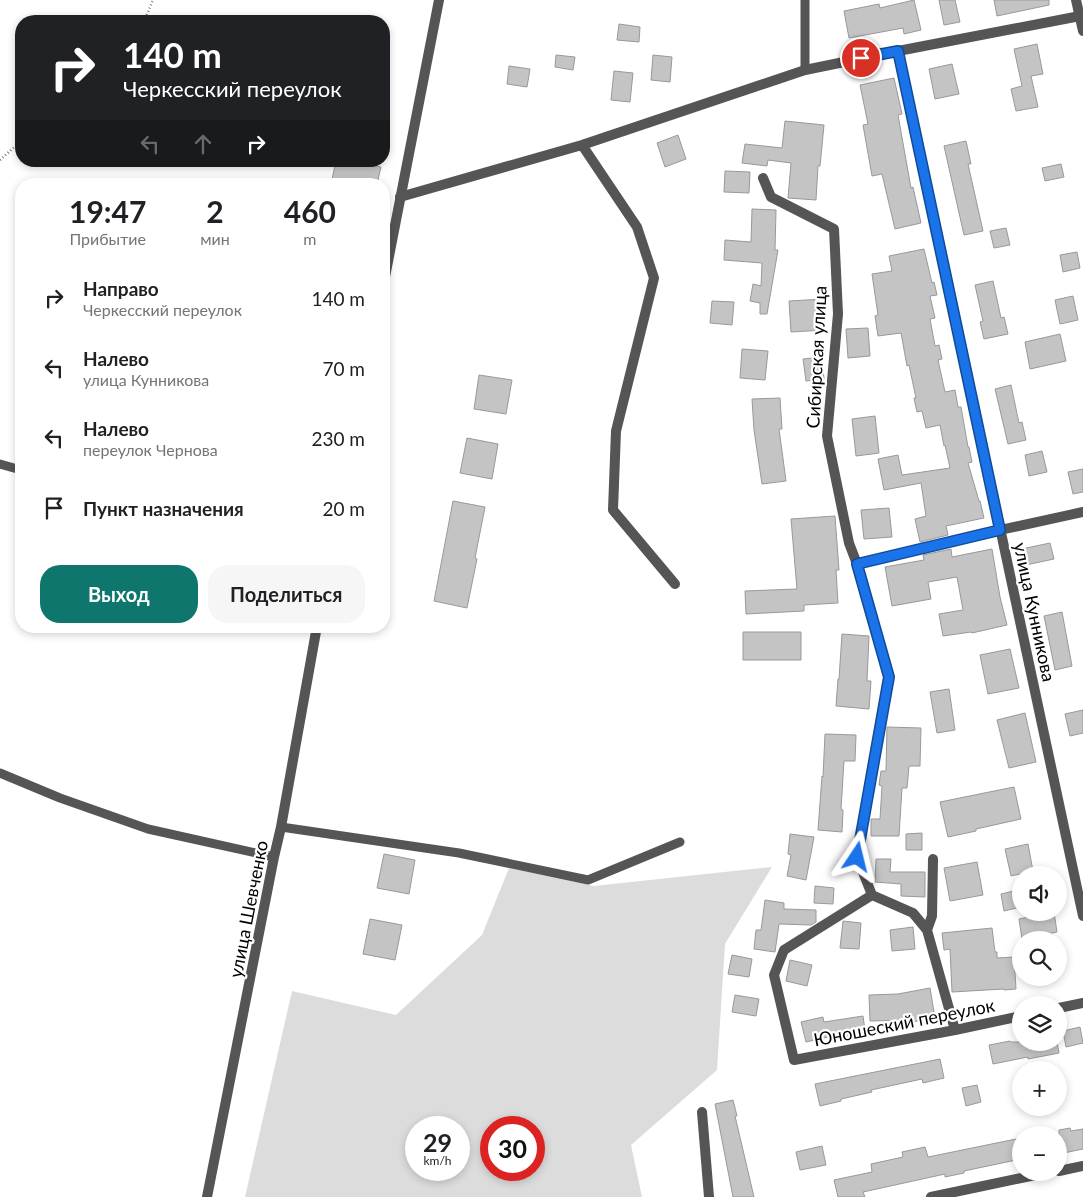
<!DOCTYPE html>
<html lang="ru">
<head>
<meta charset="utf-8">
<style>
	body { margin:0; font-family:Lato,sans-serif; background:#f6f6f6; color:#202124; height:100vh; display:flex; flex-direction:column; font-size:19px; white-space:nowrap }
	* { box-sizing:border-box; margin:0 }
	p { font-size:16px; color:#757577 }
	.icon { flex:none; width:28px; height:28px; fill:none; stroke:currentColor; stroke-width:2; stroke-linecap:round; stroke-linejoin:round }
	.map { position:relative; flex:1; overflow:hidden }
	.sheet { position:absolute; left:15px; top:178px; width:375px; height:455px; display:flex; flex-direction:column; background:#fff; border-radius:20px; box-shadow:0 2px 8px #0003 }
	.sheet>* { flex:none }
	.top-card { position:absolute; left:15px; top:15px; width:375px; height:152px; border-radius:20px; box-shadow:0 2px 8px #0003; background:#202124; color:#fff; overflow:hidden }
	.tools { position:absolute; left:1012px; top:866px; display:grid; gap:10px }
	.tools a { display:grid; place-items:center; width:55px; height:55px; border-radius:50%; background:#fff; box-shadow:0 2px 8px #0003; font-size:25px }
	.speed { position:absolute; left:405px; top:1116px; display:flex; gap:10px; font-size:25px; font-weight:700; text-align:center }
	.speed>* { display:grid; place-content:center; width:65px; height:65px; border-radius:50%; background:#fff; box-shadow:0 2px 8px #0003; line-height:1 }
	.speed small { font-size:12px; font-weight:400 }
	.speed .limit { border:8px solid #d22; background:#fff; color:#111 }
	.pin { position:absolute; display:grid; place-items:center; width:42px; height:42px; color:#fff; margin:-21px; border:2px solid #fff; border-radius:50%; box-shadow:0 1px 5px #0007 }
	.me { position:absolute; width:55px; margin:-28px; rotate:10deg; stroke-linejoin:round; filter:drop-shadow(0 0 4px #0008) }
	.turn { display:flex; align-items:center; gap:18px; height:105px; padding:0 25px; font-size:22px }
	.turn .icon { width:65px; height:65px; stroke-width:2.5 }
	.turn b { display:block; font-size:35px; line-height:42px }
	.lanes { display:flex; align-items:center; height:48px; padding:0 25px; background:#0003; justify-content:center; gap:25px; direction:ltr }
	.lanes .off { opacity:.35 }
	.eta { display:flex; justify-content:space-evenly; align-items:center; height:85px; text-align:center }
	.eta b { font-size:30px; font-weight:700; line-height:35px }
	.primary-button { display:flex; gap:10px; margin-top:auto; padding:10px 25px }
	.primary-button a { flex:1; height:58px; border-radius:20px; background:#0f766e; color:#fff; font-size:20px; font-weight:700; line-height:58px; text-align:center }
	.primary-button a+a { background:#f6f6f6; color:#202124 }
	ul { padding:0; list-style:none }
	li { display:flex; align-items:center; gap:15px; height:70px; padding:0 25px }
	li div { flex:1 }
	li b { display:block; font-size:19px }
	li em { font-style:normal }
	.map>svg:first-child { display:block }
</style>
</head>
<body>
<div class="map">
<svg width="1083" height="1197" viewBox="0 0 1083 1197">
	<rect width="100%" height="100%" fill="#fff"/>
	<path fill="#dcdcdc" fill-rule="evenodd" d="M772,867l-47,77 -8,126 -86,75 11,52h-397l47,-206 104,24 86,-80 27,-67 85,18zM416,1128h43v42h-43zM491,1128h43v42h-43z"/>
	<path fill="#c4c4c4" stroke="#999" d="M914,0l7,30 -17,4 -1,-6 -54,10 -5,-27 35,-7 1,4z
		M939,0h16l5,22 -16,3z
		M994,0h55v5l-52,11z
		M619,24l21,3 -1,15 -22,-2z
		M1037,44l6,30 -12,2 7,31 -22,4 -5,-22 11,-3 -8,-37z
		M556,55l19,2 -2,13 -18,-3z
		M653,55l19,2 -2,25 -19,-2z
		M952,64l7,30 -24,5 -6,-30z
		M509,66l21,3 -3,18 -20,-3z
		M614,71l19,2 -3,29 -19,-2z
		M894,78l8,36 -4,1 13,73 2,-1 8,36 -26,6 -13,-55 -10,2 -9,-51 5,-1 -8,-39z
		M785,121l39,4 -4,41h-2l-2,34 -28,-2 3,-35 -23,-3 -1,6 -25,-3 3,-19 37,4z
		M678,135l8,24 -21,8 -8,-24z
		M966,141l5,23h-3l15,67 -19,4 -20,-89z
		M336,161h16l29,6 -4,17h-46z
		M1061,164l3,13 -19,4 -3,-13z
		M725,171l25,1 -1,21 -25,-1z
		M752,209l24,1 -1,40h3l-11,64h-7v-11l-10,-2 3,-17 8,2 1,-23 -38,-3 1,-20 26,2z
		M1006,228l4,17 -16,3 -4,-17z
		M924,249l8,34 2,-1 3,13 -7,1 5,22 -5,1 5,27 4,-1 3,14 -4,1 7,32 10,-2 3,17h3l7,40h1l3,15 -4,1 11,38h1l4,17 -38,8 2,9 -28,7 -5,-23 11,-3 -5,-33 -37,7 -6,-31 20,-4 4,20 48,-7 -5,-23 -1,1 -4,-21 -14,3 -4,-17 -5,1 -3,-14h2l-7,-33 -2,1 -6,-33 -23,3 -3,-20 3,-1 -6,-41 20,-3 -3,-15z
		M1077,252l3,16 -17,4 -3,-17z
		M993,281l8,37 3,-1 4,17 -24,5 -4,-17 3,-1 -8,-36z
		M1073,296l5,24 -18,4 -5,-24z
		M823,299l2,31 -34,2 -2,-31z
		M712,301l22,1 -2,23 -22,-2z
		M868,328l2,28 -22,2 -2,-29z
		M1060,334l6,27 -36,8 -5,-27z
		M742,349l26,2 -3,29 -25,-2z
		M822,357l2,22 -18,2 -3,-22z
		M479,375l33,5 -6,34 -32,-5z
		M1011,385l8,38 3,-1 4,18 -18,4 -13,-55z
		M780,398l2,31h-3l7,52 -24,3 -8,-54 -2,-31z
		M875,416l4,37 -23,3 -4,-37z
		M467,438l31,6 -6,35 -32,-6z
		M1042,451l5,21 -18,4 -4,-21z
		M1083,469v23l-10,2 -5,-22z
		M453,501l32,6 -10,51 2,1 -10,49 -33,-7z
		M889,508l3,29 -28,2 -3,-29z
		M835,516l4,54h-3l2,33 -34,2v6l-58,3 -1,-23 52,-2 -6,-70z
		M1050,543l4,16 -33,7 -4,-16z
		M951,549l1,8 40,-8 8,48 7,28 -35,8 -1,-1 -28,4 -4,-22 24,-4 -6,-33 -29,5 3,17 -39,7 -7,-39 39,-7 -1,-5z
		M1062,612l10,54 -17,4 -11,-54z
		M743,632h58v28h-58z
		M842,634l27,2 -2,45h4l-2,28 -33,-3 2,-27h1z
		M1010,649l9,39 -31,6 -8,-39z
		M949,689l6,41 -18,3 -7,-41z
		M1083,710v23l-13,3 -5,-22z
		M1025,713l11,49 -27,6 -12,-48z
		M887,727l34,1 -1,38h-11l-2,22h-5l-3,48h-28v-17h9l2,-33 -3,-1 2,-14h5z
		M825,734l31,1 -1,26h-11l-3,48 2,1 -1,22 -24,-2 4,-54 1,1z
		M1014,787l7,32 -45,10v2l-28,6 -8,-35z
		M922,833v17h-16v-16z
		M790,834l24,3 -8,43 -19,-4 4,-21 -3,-1z
		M1028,844l5,27 -22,5 -6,-27z
		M384,854l31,6 -6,34 -32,-6z
		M876,859h15l-1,13h35v25l-24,-1v-12l-26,-2z
		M977,862l6,33 -33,6 -6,-33z
		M815,886l19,2 -1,16 -19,-1z
		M1018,890l3,17 -17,4 -3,-17z
		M765,900l19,3v6l32,1v12l-5,3 -32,-1 -4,28 -21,-3 2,-19h5z
		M1054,912l3,20 -35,7 -3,-20z
		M370,919l32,6 -7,35 -32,-6z
		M843,921l18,2 -2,26 -19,-1z
		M913,927l2,22 -23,2 -2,-21z
		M992,928l3,24h2v6l17,-1 2,32 -12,1v-1l-52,3 -2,-43 -6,1 -2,-17z
		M732,955l20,4 -3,18 -21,-3z
		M790,960l22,5 -5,21 -21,-5z
		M930,988l5,30 -23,4 -1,-2 -41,1 -1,-26 29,-1z
		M735,995l24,4 -3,17 -24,-4z
		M863,1016l3,21 -19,3 -1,-7 -40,9 -5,-20 22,-5 1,5z
		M1080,1027l3,16 -17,4 -3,-16z
		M1010,1041l1,1h46l2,11 -31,6v-2l-35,7 -4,-19z
		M940,1059l4,19 -21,5 -1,-4 -51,11 1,2 -31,7v2l-21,5 -5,-22z
		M977,1085l4,17 -15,4 -4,-18z
		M733,1100l4,16h-2l19,81h-21l-18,-93z
		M1070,1128l1,3 12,-2v20l-24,5v-24z
		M1021,1138v21l-57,12v2l-19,4v-3l-82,18 2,5h-27l-4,-17 38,-8 -1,-8 32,-7 -1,-5 23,-5 3,10z
		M822,1146l4,19 -26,5 -4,-18z"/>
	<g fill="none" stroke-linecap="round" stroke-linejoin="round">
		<path stroke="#777" stroke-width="2.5" stroke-dasharray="1 2.5" stroke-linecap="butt" d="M143,21l5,-9 5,-12
			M0,160l21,-19"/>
		<path stroke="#555" stroke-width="9" d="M805,70v-70
			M0,464l21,6
			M0,773l60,25 88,31 126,28
			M281,827l178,26 129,27 92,-38"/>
		<path stroke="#555" stroke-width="10" d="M898,51l185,865
			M582,145l55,82 17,51 -38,153 -3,79 62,74
			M763,178l8,19 63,32 4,85 -11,122 22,107 8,21 32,113 -32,180 15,38 41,18 14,17 28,100
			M400,197l182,-52 223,-75 93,-19 182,-35
			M857,564l143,-34 83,-18
			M872,895l-88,55 -10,25 20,85 161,-30 66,-14
			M927,930l5,-14 1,-57
			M1059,1008l24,-5
			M702,1112l7,85
			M1059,1171l24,-5
			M931,1197l119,-25"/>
		<path stroke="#555" stroke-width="10" d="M1076,0l7,31
			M384,282l55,-282
			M207,1197l67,-340 7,-30 36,-201"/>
	</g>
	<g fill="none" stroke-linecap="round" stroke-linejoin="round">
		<defs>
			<path id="route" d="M857,857l32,-180 -32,-113 143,-34 -102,-479 -37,7"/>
		</defs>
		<use href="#route" stroke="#114b97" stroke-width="12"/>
		<use href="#route" stroke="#1a73e8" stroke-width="9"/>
	</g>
	<g text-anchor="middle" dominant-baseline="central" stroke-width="4.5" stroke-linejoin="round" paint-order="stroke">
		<g font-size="18" fill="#000" stroke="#fff">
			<text transform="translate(816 357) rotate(-87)">Сибирская улица</text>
			<text transform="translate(1035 612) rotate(78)">улица Кунникова</text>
			<text transform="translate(248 909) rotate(-79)">улица Шевченко</text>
			<text transform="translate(904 1022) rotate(-11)">Юношеский переулок</text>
		</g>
	</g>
</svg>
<div class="tools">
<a><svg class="icon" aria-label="sound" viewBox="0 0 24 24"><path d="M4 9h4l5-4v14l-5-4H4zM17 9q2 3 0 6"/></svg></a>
<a><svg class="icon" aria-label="search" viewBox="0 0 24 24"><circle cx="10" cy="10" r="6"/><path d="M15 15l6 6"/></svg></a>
<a><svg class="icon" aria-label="layers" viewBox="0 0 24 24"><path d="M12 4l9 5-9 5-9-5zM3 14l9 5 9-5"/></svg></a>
<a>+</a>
<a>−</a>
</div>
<div class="speed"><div>29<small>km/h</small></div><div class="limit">30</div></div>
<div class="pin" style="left:861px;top:58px;background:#d93025"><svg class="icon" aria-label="arrive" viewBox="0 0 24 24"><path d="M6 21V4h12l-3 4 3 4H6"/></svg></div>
<svg class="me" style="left:857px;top:857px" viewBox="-20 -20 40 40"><path d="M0-17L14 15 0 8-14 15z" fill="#1a73e8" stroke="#fff" stroke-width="4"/></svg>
<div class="top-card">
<div class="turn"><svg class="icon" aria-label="right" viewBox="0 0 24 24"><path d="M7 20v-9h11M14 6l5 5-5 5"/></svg><div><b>140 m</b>Черкесский переулок</div></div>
<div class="lanes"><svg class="icon off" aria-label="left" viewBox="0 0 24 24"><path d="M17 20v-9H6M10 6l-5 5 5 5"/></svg><svg class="icon off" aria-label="ahead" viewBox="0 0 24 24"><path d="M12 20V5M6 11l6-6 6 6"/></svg><svg class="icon" aria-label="right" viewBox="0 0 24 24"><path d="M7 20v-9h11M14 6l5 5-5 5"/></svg></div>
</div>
<section class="sheet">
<div class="eta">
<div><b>19:47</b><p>Прибытие</p></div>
<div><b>2</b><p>мин</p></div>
<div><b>460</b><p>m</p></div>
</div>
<ul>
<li><svg class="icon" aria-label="right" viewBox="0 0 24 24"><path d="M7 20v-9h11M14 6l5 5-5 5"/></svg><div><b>Направо</b><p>Черкесский переулок</p></div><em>140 m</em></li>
<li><svg class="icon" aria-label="left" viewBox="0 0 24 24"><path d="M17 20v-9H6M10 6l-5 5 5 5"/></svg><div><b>Налево</b><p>улица Кунникова</p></div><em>70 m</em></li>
<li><svg class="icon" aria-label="left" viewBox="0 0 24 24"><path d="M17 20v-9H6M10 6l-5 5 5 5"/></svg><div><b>Налево</b><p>переулок Чернова</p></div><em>230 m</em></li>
<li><svg class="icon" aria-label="arrive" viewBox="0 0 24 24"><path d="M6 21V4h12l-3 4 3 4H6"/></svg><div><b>Пункт назначения</b></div><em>20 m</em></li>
</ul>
<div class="primary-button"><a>Выход</a><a>Поделиться</a></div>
</section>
</div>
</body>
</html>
